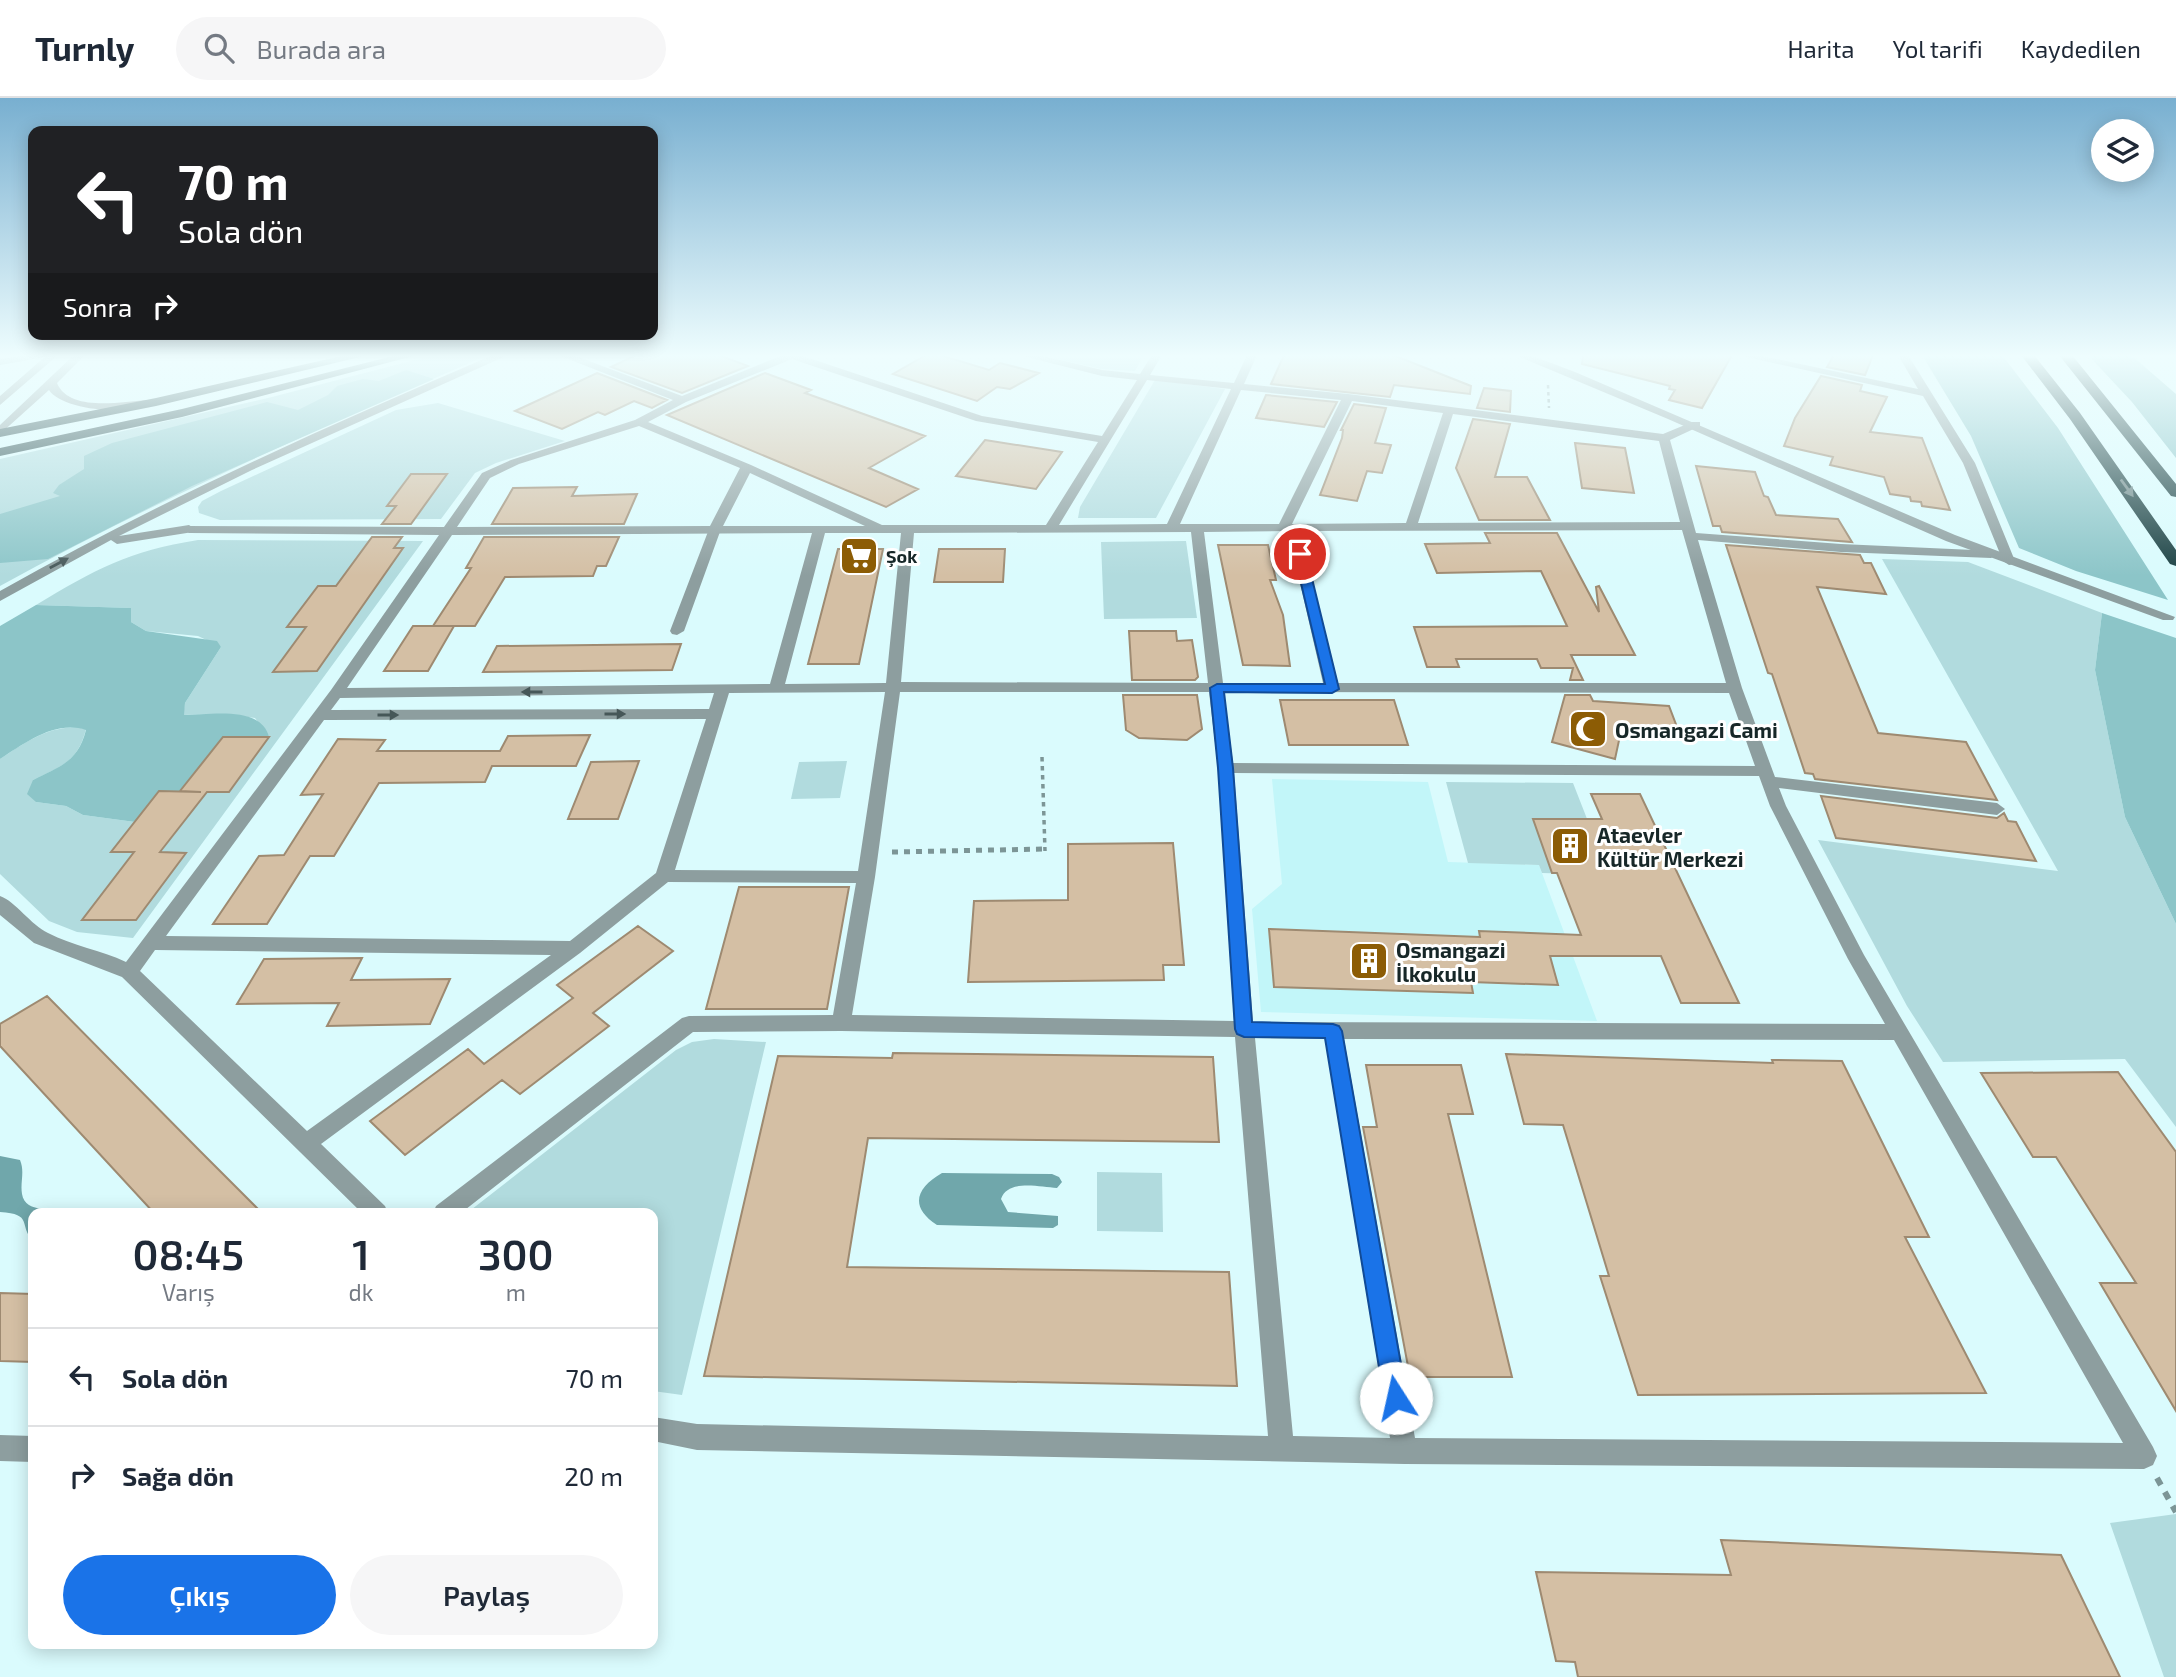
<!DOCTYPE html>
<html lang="tr">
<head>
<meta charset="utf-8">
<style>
	body { margin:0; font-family:"Exo 2",sans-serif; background:#f6f6f7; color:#1f2937; height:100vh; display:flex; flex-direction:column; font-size:26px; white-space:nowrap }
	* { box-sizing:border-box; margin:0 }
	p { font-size:23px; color:#747a83 }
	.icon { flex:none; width:38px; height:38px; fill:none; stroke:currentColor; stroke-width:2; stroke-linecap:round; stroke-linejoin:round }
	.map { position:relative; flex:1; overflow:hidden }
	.panel { position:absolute; left:28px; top:1110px; width:630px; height:441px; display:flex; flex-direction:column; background:#fff; border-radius:14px; box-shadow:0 4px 18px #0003 }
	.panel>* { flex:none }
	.top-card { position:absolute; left:28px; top:28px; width:630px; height:214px; border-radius:14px; box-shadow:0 4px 18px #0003; background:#202124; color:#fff; overflow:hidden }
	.fabs { position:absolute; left:2091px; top:21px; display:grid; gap:14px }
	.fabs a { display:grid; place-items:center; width:63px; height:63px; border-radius:50%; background:#fff; box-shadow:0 4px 18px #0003; font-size:35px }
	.pin { position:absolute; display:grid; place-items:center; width:60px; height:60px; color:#fff; margin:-30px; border:4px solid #fff; border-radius:50%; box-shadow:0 2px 7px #0007 }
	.me { position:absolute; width:77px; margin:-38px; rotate:350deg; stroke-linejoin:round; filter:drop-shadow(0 0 5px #0008) }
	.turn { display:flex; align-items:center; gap:24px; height:147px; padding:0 35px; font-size:32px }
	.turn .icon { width:91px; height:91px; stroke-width:2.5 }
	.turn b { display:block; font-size:49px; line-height:60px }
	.then { display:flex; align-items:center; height:66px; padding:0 35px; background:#0003; gap:14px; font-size:26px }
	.eta { display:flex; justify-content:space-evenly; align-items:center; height:119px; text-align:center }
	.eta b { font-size:42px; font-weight:600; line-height:49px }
	.cta { display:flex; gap:14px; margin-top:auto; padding:14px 35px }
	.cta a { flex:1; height:80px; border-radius:42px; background:#1a73e8; color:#fff; font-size:28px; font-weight:600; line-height:80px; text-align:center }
	.cta a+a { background:#f6f6f7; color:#1f2937 }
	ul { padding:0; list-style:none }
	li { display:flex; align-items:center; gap:21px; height:98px; padding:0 35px; border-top:2px solid #e0e1e3 }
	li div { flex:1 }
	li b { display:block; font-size:26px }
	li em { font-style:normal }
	header { display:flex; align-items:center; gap:42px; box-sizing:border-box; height:98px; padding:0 35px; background:#fff; border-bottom:2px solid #e0e1e3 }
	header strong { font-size:33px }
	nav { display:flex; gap:38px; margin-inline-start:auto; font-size:24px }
	.search { width:490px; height:63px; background:#f6f6f7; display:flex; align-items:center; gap:18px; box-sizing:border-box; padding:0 24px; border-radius:38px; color:#747a83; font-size:26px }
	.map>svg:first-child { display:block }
</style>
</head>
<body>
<header>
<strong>Turnly</strong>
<div class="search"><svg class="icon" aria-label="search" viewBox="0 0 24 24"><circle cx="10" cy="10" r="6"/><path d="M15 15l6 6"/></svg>Burada ara</div>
<nav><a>Harita</a><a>Yol tarifi</a><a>Kaydedilen</a></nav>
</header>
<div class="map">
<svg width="2176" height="1579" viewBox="0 0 2176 1579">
	<rect width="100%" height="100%" fill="#dafbfd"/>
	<path fill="#c2f6f9" d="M1272,681l156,3 20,80 91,3 58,156 -336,-9 -9,-103 30,-25z"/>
	<path fill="#b1dbde" d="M434,257h54c-166,72 -330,144 -488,231v-127l268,-61z
		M1040,257h104l-9,16 -34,-2z
		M1155,282l70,9 -69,129h-78l2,-11z
		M438,305l127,38 -69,22 -21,10 -34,46 -221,1 -21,-7 -1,-6 4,-6 19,-10 175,-81z
		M198,442l225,1 -290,397 -56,-6 -28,-11 -49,-47v-115c26,-17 54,-37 86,-30 -8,33 -25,37 -53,51l3,22 30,4 17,9 52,7 -23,30h49l46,-60h22l40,-55 -14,-19 -27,-4 -45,1 2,-12 36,-56 -23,-11 -52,-5 -15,-9v-14l-95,-3c60,-36 92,-54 162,-65z
		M1186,443l11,77 -93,1 -3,-77z
		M1882,461l86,3 134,51 -7,57 30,147 51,107v203l-51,-68 -182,3 -36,-56 -89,-166 240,31z
		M847,663l-7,37 -49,1 8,-37z
		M1446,684l127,1 36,92 -67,-2 -3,-8 -71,-2z
		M714,941l52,3 -84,353 -29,-4v-178h-186l209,-163 16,-8z
		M1097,1074l65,1 1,59 -66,-1z
		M2176,1416v163h-12l-54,-154z"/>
	<path fill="#8cc5c8" d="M1922,257h80l56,73 110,172 -92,-29 -57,-23 -48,-112z
		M2088,257h43l45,39v64l-44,-56z
		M406,272l28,9 -242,107 -144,73 -48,4v-49l60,-18 -7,-3 6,-8 25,-16v-13l28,-13 155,-41 31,8 30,-15 9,-9 26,-7 16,2z
		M36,507l95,3v14l15,9 71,10 4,6 -36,56 -1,12c26,0 77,-10 85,22h-46l-43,55 -45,30 -52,-7 -17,-9 -30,-4 -9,-8 6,-14c27,-14 45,-18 53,-50 -31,-10 -61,13 -86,29v-133z
		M2102,515l74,25v286l-51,-107 -30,-147z"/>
	<path fill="#70a7ab" d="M0,1058l20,4c5,12 0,22 2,34 3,21 35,13 49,18l-38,1v28c-15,-16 1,-27 -33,-29z
		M942,1075l110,1 7,3 3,5 -5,6c-18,-1 -49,-9 -56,11l7,13 50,4v9l-5,3 -116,-3c-28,-18 -21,-37 5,-52z"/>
	<path fill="#d4bfa4" stroke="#9e8a71" stroke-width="2" d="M636,257h83l29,11 -66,27 -71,-26z
		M926,257h14l49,15 11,-7 39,10 -29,16 -13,-2 -20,14 -84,-27z
		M1284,257h109l78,31 -1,8 -76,-9 -4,12 -119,-13z
		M1583,257h149l-30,53 -33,-8 6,-10 -6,-1 1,-3 -88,-22z
		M1834,257h39l-8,20 -38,-8z
		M597,275l70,27 -15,8 -18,-7 -29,14 -7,-3 -36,17 -47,-18z
		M765,275l46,17 -6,3 120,43 -56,32 49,21 -32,18 -219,-92z
		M1821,278l41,9 -2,6 27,6 -17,35 52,6 28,72 -28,-4 -1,-4 -10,-1 -1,-4 -20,-3 -6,-17 -54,-12 3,-8 -49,-11 11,-28z
		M1484,290l27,3 -1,21 -33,-4z
		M1266,297l71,7 -13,25 -68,-9z
		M1354,306l32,4 -11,35 16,2 -9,28 -15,-2 -10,30 -37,-6 22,-57 1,-8h-2z
		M1473,321l37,5 -15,53h32l23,43h-71l-23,-52z
		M985,342l77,12 -26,37 -80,-13z
		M1575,345l50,5 9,45 -52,-5z
		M1696,368l59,6 9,24 4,1 8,18 62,4 14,23 -130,-10 -2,-6h-7z
		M411,376h36l-36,50h-29l14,-18h-9z
		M577,389l-5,9 65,-2 -13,30h-132l21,-36z
		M1485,435h72l42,79 -3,-25 3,-1 36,69h-64l12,25h-13l3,-12h-32l-4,-9h-81l3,8h-32l-13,-40 153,-1 -26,-55 -104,2 -12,-29 65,-1z
		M372,439h30l-8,11h9l-86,123 -44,1 33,-45h-19l31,-41h18z
		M484,439h135l-13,29h-9l-4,10 -88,1 -30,49h-42l38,-58h-5z
		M1218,447h50l8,35h-6l13,35 7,51 -47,-1z
		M1726,447l134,10 4,8h7l15,31 -69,-7 61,146 88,9 31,58 -182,-21 -2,-5 -8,-1 -33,-99 -4,-1z
		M838,451h45l-24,115h-51z
		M939,451h66l-2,33h-69z
		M413,528h41l-26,45h-44z
		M1129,533h47l1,10 15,-1 6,37 -3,3h-63z
		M681,546l-9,26 -189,2 14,-26z
		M1123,597h74l5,34 -15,11 -48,-2 -13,-8z
		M1565,597h25l3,6 76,5 11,29 -59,-4 -6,28 -63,-17z
		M1280,602h114l14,45h-119z
		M590,637l-14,31h-84l-7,16 -106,1 -45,73h-24l-43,68h-54l46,-68 25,-1 39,-61 -22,1 37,-56 47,1 -8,11h123l8,-15z
		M223,639h46l-40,55h-22l-47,60 26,1 -50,67h-54l52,-68h-23l48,-61 42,1 -21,-1z
		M639,663l-21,58h-50l23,-57z
		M1591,696h49l99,209h-58l-20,-47h-111l8,29 -87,-3 2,11 -199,-6 -5,-58 211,8 -1,-6 102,4 -24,-62h-5l-19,-54h69z
		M1821,698l176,22 7,-5 4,8 8,1 20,39 -200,-23z
		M1173,745l11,122h-21l1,15 -196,2 6,-81 94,-1v-56z
		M739,789h110l-22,122h-121z
		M638,828l35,25 -80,62 16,13 -89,68 -18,-14 -97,75 -35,-34 98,-72 16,15 89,-66 -16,-13z
		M362,860l-11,22 99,-1 -20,45 -103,2 12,-23 -102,1 27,-45z
		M47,898l153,155 62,62h-108l-154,-167v-22z
		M893,955l320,4 6,85 -351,-4 -21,129 382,5 8,114 -533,-10 74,-320 114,2z
		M1506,956l267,9 -1,-3 70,1 87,176h-24l81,156 -348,2 -38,-119h9l-46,-151 -39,-1z
		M1366,967h95l12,49h-25l64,263h-102l-47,-250h14z
		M2118,974l58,80v259l-76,-128h36l-80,-126h-23l-52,-84z
		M0,1195l33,1v68l-33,-1z
		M1721,1442l340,15 59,122h-542l-3,-15 -19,-1 -20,-89 195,3z"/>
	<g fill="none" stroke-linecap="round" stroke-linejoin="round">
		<path stroke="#7c9596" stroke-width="2.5" stroke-dasharray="3.5 3.5" stroke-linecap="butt" d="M1548,287l1,23"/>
		<path stroke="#7c9596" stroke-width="3.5" stroke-dasharray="4.5 4.5" stroke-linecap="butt" d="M1042,659l3,94"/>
		<path stroke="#7c9596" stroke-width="5" stroke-dasharray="6 6" stroke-linecap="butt" d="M892,754l153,-3"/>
		<path stroke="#7c9596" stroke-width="6" stroke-dasharray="8 8" stroke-linecap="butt" d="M2157,1380l19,34"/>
		<path fill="#8d9e9f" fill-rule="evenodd" d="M715,427l6,4 -37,102 -7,4 -5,-1 -2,-3 39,-102z
			M0,1337l33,1v26l-33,-1z"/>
		<path fill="#8d9e9f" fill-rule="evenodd" d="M26,257h31l-57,10v-6z
			M558,257h15l109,41 101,-41h17l182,61 120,20 35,-56 -35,-4 -83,-21h20l63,15 38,4 12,-19h10l-12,20 84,8 13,-28h10l-13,29 104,10 315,40 29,-12h8v4l-30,14 26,93 145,11 155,7 1,3 -6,4 -150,-6 -143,-12 44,148 33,89 222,26 8,6 -8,6 -218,-27 7,18 78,149 289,492 4,9 -4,9 -9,4 -739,-5 -708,-14 -44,-9v-24l44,7 571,12 -33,-399 -394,-6 -148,1 -232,181h-28l3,-7 246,-188 7,-2 144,-1 23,-132 -188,-1 -88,71 -259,191 64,62 3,7h-26l-240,-236 -88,-34 -34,-28v-19c15,5 31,29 48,37 25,13 53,17 78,29l205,-272 108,-155 -250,-2 -6,-4 2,-3 259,1 38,-54 29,-13 124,-40 38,-20zM792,261l184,62 122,21 -52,83h-164l-131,-60 -103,-43 38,-20zM1147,282l84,9 -64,135 -108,1zM1241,292l100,10 -62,124h-99zM1352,303l91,12 -37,110 -114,1zM1453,316l206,27 21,81 -262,1zM639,328l101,42 -30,58 -253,1 33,-49 29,-14zM750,375l115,53h-142zM1682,432l44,153h-388l-38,-152zM1288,433l35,152h-100l-19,-151zM1191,434l17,151 -307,-1 13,-149zM812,435l-42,151 -423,4 105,-153zM825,435h76l-15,150 -101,1zM885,594l-27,179 -183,-1 54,-177zM900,594h309l9,76 16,253 -382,-6 23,-138zM1224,594l505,1 26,73 -522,-3zM714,595l-5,16 -378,1 9,-12zM706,621l-50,154 -86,68 -404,-5 158,-216zM1234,675l525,3 11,30 78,153 37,65 -632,-2zM155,852l396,5 -244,176 -167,-160zM1255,940l70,1 65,399 -97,-2zM1344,941l550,1 229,403 -708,-5z
			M1737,257h21l160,34 -20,-34h10l67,108 40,98 -1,3 -5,1 -6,-4 -40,-98 -40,-67z"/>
		<path fill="#8d9e9f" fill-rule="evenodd" d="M47,257h11l-58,50v-9z
			M74,257h11l-28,28c12,29 63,19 89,17l5,3c-19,13 -88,8 -102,-13l-49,44v-9z
			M493,257h15l-256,115 -133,66 70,-11 6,4 -2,3 -76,12 -6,-4 -111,61v-10c159,-90 325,-164 493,-236z
			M1515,257h15l45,17 380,163 220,82 -2,3h-10l-217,-79 -278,-122z"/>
		<path fill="#2a4d4f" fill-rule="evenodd" d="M346,257l18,1 -208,50 -156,31v-8l156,-31z
			M397,257h20l-235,62 -182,39v-8l182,-39z"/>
		<path fill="#1b4143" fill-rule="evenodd" d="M2021,257h13l46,58 96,137v16l-6,-2 -100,-145z
			M2059,257h13l104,129v13l-5,-1z"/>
	</g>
	<defs><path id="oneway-solid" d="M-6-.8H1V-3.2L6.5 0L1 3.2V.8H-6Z" transform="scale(1.75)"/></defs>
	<use fill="#6b8485" href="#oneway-solid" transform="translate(2127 390) rotate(54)"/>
	<g fill="#465758">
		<use href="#oneway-solid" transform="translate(59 465) rotate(-28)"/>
		<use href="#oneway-solid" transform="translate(532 594) rotate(180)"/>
		<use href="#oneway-solid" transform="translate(615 616)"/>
		<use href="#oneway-solid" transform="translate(388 617)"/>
	</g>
	<linearGradient id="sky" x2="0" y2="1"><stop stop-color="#78afd0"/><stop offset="0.54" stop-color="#eefdfe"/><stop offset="1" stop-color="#eefdfe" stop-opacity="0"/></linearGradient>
	<rect width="2176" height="478" fill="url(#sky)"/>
	<path fill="#1a73e8" stroke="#114b97" stroke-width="2" d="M1300,452l6,4 33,135 -7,4 -108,-1 9,76 19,254 81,2 6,2 3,5 65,367 -3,8 -8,3 -8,-3 -4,-8 -59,-360 -81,-1 -7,-3 -2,-5 -17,-261 -8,-80 7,-4h108l-31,-130z"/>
	<defs>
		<symbol id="supermarket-square" viewBox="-11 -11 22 22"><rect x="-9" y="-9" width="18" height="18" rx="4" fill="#8c5c05" stroke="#fff"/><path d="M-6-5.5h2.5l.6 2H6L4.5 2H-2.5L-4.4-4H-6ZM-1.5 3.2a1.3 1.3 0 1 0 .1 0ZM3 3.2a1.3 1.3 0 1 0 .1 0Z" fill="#fff"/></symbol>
		<symbol id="mosque-square" viewBox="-11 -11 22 22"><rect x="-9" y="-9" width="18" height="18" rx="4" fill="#8c5c05" stroke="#fff"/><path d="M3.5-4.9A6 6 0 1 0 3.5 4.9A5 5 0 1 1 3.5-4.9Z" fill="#fff"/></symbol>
		<symbol id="building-square" viewBox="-11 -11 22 22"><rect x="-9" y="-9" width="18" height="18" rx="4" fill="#8c5c05" stroke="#fff"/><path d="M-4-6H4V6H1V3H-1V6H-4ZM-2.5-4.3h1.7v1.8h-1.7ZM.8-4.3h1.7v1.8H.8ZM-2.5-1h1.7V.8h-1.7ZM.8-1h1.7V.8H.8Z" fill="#fff"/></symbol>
	</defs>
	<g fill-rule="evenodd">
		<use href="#supermarket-square" x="837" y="436" width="44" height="44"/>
		<use href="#mosque-square" x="1566" y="609" width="44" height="44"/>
		<use href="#building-square" x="1548" y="726" width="44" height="44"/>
		<use href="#building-square" x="1347" y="841" width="44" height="44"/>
	</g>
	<g text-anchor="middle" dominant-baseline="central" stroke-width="6" stroke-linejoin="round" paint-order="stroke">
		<g font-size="18" font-weight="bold" fill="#172728" stroke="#fff" text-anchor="start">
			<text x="886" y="458">Şok</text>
		</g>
		<g font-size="21" font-weight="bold" fill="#172728" stroke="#fff" text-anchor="start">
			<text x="1615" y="631">Osmangazi Cami</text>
			<text x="1597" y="736">Ataevler<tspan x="1597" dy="24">Kültür Merkezi</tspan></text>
			<text x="1396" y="851">Osmangazi<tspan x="1396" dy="24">İlkokulu</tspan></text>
		</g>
	</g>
</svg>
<div class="fabs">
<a><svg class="icon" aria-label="layers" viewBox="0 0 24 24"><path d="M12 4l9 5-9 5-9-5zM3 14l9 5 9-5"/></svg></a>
</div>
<div class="pin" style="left:1300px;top:456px;background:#d93025"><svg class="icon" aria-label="arrive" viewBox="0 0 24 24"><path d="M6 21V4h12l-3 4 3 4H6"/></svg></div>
<svg class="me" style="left:1396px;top:1300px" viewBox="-20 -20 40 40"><circle r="19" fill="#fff"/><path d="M0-13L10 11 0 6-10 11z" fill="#1a73e8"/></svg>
<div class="top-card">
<div class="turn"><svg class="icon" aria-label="left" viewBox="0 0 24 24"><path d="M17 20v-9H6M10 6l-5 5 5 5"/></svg><div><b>70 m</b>Sola dön</div></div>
<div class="then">Sonra<svg class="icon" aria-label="right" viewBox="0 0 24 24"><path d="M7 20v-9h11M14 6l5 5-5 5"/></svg></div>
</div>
<section class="panel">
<div class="eta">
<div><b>08:45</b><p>Varış</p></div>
<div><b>1</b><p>dk</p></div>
<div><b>300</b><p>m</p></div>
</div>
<ul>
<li><svg class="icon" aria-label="left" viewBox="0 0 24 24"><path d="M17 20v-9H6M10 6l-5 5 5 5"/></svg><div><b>Sola dön</b></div><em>70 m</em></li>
<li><svg class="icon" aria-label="right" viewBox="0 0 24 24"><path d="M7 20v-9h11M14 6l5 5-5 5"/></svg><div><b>Sağa dön</b></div><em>20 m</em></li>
</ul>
<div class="cta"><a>Çıkış</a><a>Paylaş</a></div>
</section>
</div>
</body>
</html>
